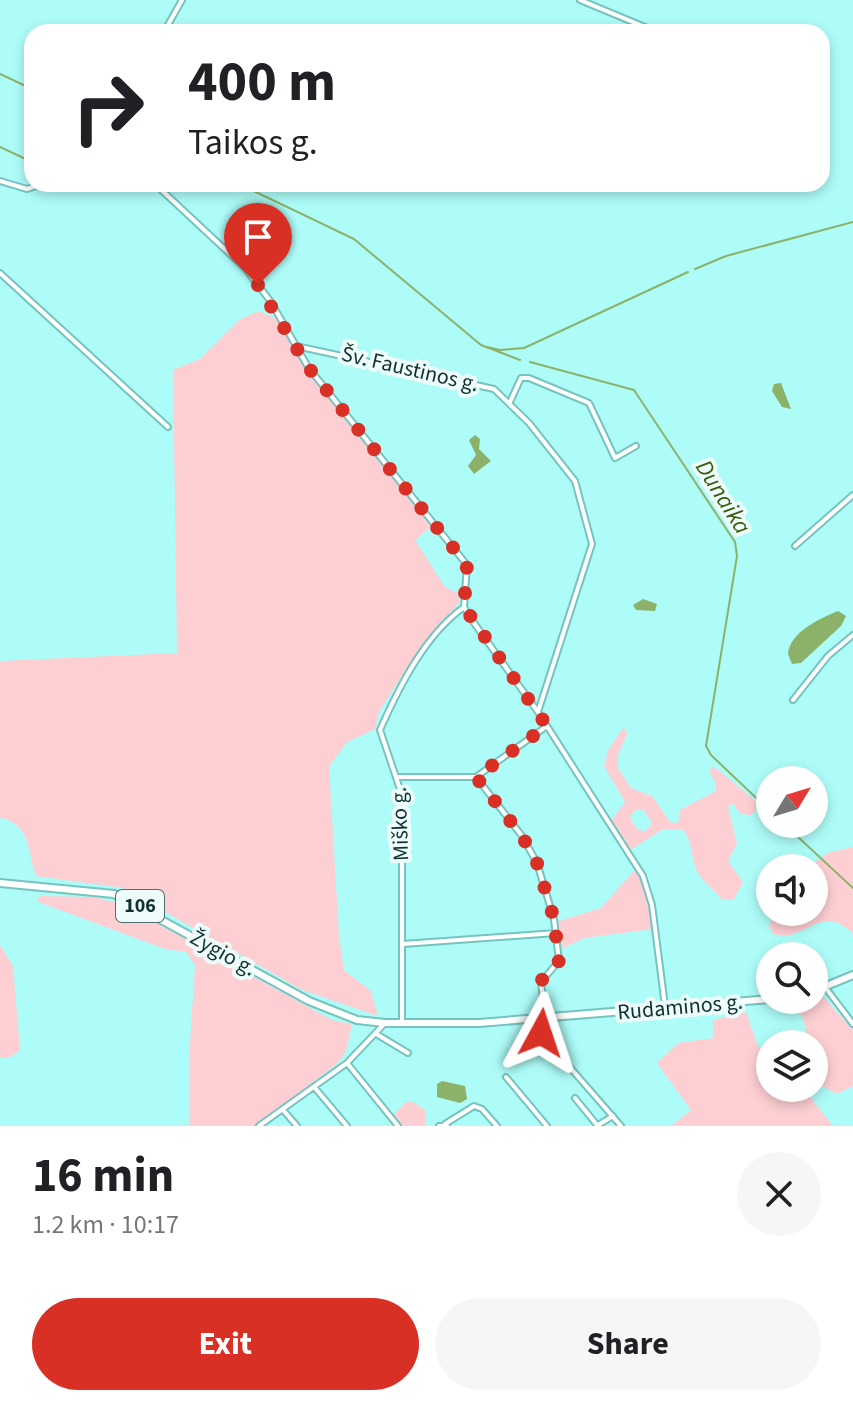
<!DOCTYPE html>
<html lang="en">
<head>
<meta charset="utf-8">
<style>
	body { margin:0; font-family:"Source Sans 3",sans-serif; background:#f6f6f6; color:#202124; height:100vh; display:flex; flex-direction:column; font-size:30px; white-space:nowrap }
	* { box-sizing:border-box; margin:0 }
	p { font-size:26px; color:#757577 }
	.icon { flex:none; width:44px; height:44px; fill:none; stroke:currentColor; stroke-width:2; stroke-linecap:round; stroke-linejoin:round }
	.map { position:relative; height:1126px; overflow:hidden }
	.details { display:flex; flex-direction:column; background:#fff; flex:1 }
	.details>* { flex:none }
	.top-card { position:absolute; left:24px; top:24px; width:806px; height:168px; border-radius:24px; box-shadow:0 4px 12px #0003; background:#fff; color:#202124; overflow:hidden }
	.needle { width:52px; rotate:52deg }
	.buttons { position:absolute; left:756px; top:766px; display:grid; gap:16px }
	.buttons a { display:grid; place-items:center; width:72px; height:72px; border-radius:50%; background:#fff; box-shadow:0 4px 12px #0003; font-size:40px }
	.pin { position:absolute; display:grid; place-items:center; width:68px; height:68px; color:#fff; margin:-82px -34px; border-radius:50% 50% 50% 0; rotate:-45deg; box-shadow:0 0 8px #0007 }
	.pin .icon { rotate:45deg }
	.me { position:absolute; width:88px; margin:-44px; rotate:5deg; stroke-linejoin:round; filter:drop-shadow(0 0 6px #0008) }
	.turn { display:flex; align-items:center; gap:28px; height:168px; padding:0 32px; font-size:36px }
	.turn .icon { width:104px; height:104px; stroke-width:2.5 }
	.turn b { display:block; font-size:56px; line-height:68px }
	.round { display:grid; place-items:center; flex:none; width:84px; height:84px; border-radius:42px; background:#f6f6f6 }
	.summary { display:flex; align-items:center; justify-content:space-between; height:136px; padding:0 32px }
	h1 { font-size:48px; font-weight:700; line-height:60px }
	.button { display:flex; gap:16px; margin-top:auto; padding:16px 32px }
	.button a { flex:1; height:92px; border-radius:48px; background:#d93025; color:#fff; font-size:32px; font-weight:700; line-height:92px; text-align:center }
	.button a+a { background:#f6f6f6; color:#202124 }
	.map>svg:first-child { display:block }
</style>
</head>
<body>
<div class="map">
<svg width="853" height="1126" viewBox="0 0 853 1126">
	<rect width="100%" height="100%" fill="#adfcf8"/>
	<path fill="#fdcfd3" fill-rule="evenodd" d="M258,311l19,8 23,39 131,169 -16,13 30,47 12,6 3,8 -59,76 -22,35 -4,17 -28,13 -18,24 10,171 5,33 27,21 7,25 -76,-26 -179,-102 -87,-12c-9,-25 -5,-53 -36,-58v-157l177,-8 -4,-283 27,-11 39,-39z
		M624,727l3,7 -9,21v13l13,20 21,8 19,27 8,-1 1,-12 36,-19v-8l-7,-12 4,-5 43,35v10l-5,4 -11,-1 -7,-11 -5,4 9,36 -9,18 15,21 -9,17 -11,1c-8,-9 -20,-18 -26,-29 -7,-15 -3,-29 -15,-42h-19l-33,21 -18,-30 13,-18 -21,-36 4,-16zM643,809l9,14 -8,9 -8,-4 -6,-11 5,-7z
		M853,847v87c-33,-34 -51,13 -81,-1l-3,-8 8,-13h37v-44l-3,-2 16,-13z
		M633,872h4l10,22 6,35 -69,9 -23,11 -5,-27 45,-14z
		M40,896l55,1 29,8 208,115 20,4 -6,27 -8,12 -83,63h-65l-1,-68 6,-93 -9,-13 -21,-3 -124,-46 -4,-3z
		M0,945l13,21 7,84 -11,8h-9z
		M822,995l31,35v56l-16,8 -15,-8 -14,8 25,32h-162l20,-16 -34,-47 21,-20 35,-5v-18l33,-8 12,35 12,-1v42h44v-44h-21l16,-2 -6,-24 -13,-12 2,-4z
		M412,1101l14,10 -1,15h-23l-8,-11 10,-12z"/>
	<path fill="#8cb26a" d="M781,383l10,26 -9,-2 -10,-16 2,-7z
		M475,435l5,4 -1,10 12,12 -17,13 -6,-8 8,-11 -7,-15z
		M643,599l14,5 -2,7 -19,-1 -3,-5z
		M838,611l8,5 -5,10 -40,37 -9,1 -4,-10c2,-22 31,-35 50,-43z
		M442,1081l23,5 2,13 -7,4 -23,-6v-13z"/>
	<g fill="none" stroke-linecap="round" stroke-linejoin="round">
		<path stroke="#8cb26a" stroke-width="2" d="M0,74l32,15
			M0,147l32,15
			M239,184l115,55 127,106 39,15
			M695,269l31,-13 127,-34
			M487,347l13,3 24,-2 164,-76
			M530,362l104,28 101,152 2,14 -31,190 5,9 59,56
			M784,824l69,64"/>
		<defs>
			<path id="street" d="M580,0l77,32
				M164,32l18,-32
				M0,181l27,8 15,-5
				M155,184l90,84 26,34 37,65 159,198 -3,42 5,9 69,96 105,164 9,29 13,101
				M0,273l168,154
				M296,346l198,43 35,34 46,58 17,63 -54,168
				M510,402l11,-24h8l60,25 26,55 21,-12
				M795,546l58,-51
				M793,700l35,-44 25,-21
				M399,777h77
				M403,944l153,-11
				M825,987l28,37
				M545,1018l-4,-36 18,-21 -5,-42 -17,-56 -15,-27 -46,-59 71,-51
				M536,1019l11,22 74,85
				M385,1023l-38,40 51,63
				M402,1024v-229l-22,-65c19,-43 45,-95 84,-123
				M378,1035l30,18
				M506,1077l41,49
				M315,1088l32,38
				M575,1098l22,27
				M283,1110l14,16
				M445,1124l29,-18 8,3 15,17
				M598,1125l15,-9
				M259,1126l88,-63
				M439,1126h8"/>
			<path id="primary" d="M0,883l114,11 195,107 48,19 28,3h94l291,-24
				M814,991l39,-16"/>
		</defs>
		<use href="#street" stroke="#75c4bf" stroke-width="8"/>
		<use href="#primary" stroke="#75c4bf" stroke-width="10"/>
		<use href="#street" stroke="#fff" stroke-width="4"/>
		<use href="#primary" stroke="#fff" stroke-width="6"/>
	</g>
	<g fill="none" stroke-linecap="round" stroke-linejoin="round">
		<path stroke="#d93025" stroke-width="14" stroke-dasharray="0 25.2" d="M258,285l50,82 159,198 -3,42 83,119 -71,51 46,59 15,27 17,56 5,42 -17,17 3,40 -9,1 5,14"/>
	</g>
	<g text-anchor="middle" dominant-baseline="central" stroke-width="8" stroke-linejoin="round" paint-order="stroke">
		<rect fill="#edfcfb" stroke="#526e6d" stroke-width="2" x="116" y="890" width="48" height="32" rx="6"/>
		<g font-size="20" font-weight="bold" fill="#103130">
			<text x="140" y="906">106</text>
		</g>
		<g font-size="22" fill="#103130" stroke="#edfcfb">
			<text transform="translate(410 369) rotate(13)">Šv. Faustinos g.</text>
			<text transform="translate(400 824) rotate(-92)">Miško g.</text>
			<text transform="translate(223 953) rotate(29)">Žygio g.</text>
			<text transform="translate(680 1007) rotate(-5)">Rudaminos g.</text>
		</g>
		<g font-size="24" font-style="italic" fill="#395b0e" stroke="#edfcfb">
			<text transform="translate(723 497) rotate(58)">Dunaika</text>
		</g>
	</g>
</svg>
<div class="buttons">
<a><svg class="needle" viewBox="-14 -14 28 28"><path d="M0-13l5 13h-10z" fill="#e53935"/><path d="M0 13l5-13h-10z" fill="#757577"/></svg></a>
<a><svg class="icon" aria-label="sound" viewBox="0 0 24 24"><path d="M4 9h4l5-4v14l-5-4H4zM17 9q2 3 0 6"/></svg></a>
<a><svg class="icon" aria-label="search" viewBox="0 0 24 24"><circle cx="10" cy="10" r="6"/><path d="M15 15l6 6"/></svg></a>
<a><svg class="icon" aria-label="layers" viewBox="0 0 24 24"><path d="M12 4l9 5-9 5-9-5zM3 14l9 5 9-5"/></svg></a>
</div>
<div class="pin" style="left:258px;top:285px;background:#d93025"><svg class="icon" aria-label="arrive" viewBox="0 0 24 24"><path d="M6 21V4h12l-3 4 3 4H6"/></svg></div>
<svg class="me" style="left:541px;top:1033px" viewBox="-20 -20 40 40"><path d="M0-17L14 15 0 8-14 15z" fill="#d93025" stroke="#fff" stroke-width="4"/></svg>
<div class="top-card">
<div class="turn"><svg class="icon" aria-label="right" viewBox="0 0 24 24"><path d="M7 20v-9h11M14 6l5 5-5 5"/></svg><div><b>400 m</b>Taikos g.</div></div>
</div>
</div>
<section class="details">
<div class="summary"><div><h1>16 min</h1><p>1.2 km · 10:17</p></div><a class="round"><svg class="icon" aria-label="close" viewBox="0 0 24 24"><path d="M6 6l12 12M18 6L6 18"/></svg></a></div>
<div class="button"><a>Exit</a><a>Share</a></div>
</section>
</body>
</html>
